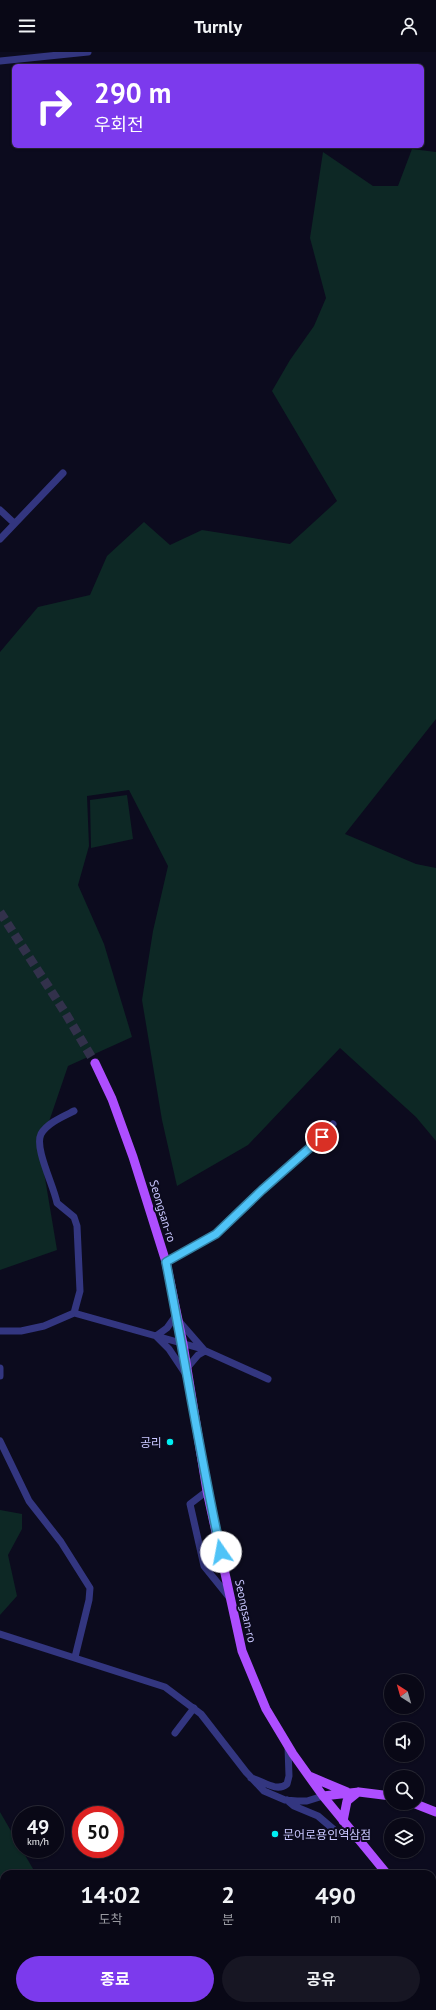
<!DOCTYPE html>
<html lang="ko">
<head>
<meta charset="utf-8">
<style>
	body { margin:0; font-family:"PT Sans","Noto Sans KR",sans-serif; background:#171623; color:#f1f3f6; height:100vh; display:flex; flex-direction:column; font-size:15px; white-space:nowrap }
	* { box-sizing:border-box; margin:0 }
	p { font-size:13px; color:#999aa1 }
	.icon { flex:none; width:22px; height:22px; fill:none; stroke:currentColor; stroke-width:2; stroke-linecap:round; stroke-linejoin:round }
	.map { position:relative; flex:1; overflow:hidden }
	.drawer { position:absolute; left:0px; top:1818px; width:436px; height:140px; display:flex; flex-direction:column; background:#090816; border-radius:12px 12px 0 0; box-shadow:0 1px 3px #0004,0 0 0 1px #292935 }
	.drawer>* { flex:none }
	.guide { position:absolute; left:12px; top:12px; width:412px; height:84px; border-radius:6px; box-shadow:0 1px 3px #0004,0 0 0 1px #292935; background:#7c3aed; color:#fff; overflow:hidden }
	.needle { width:26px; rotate:323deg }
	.fabs { position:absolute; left:384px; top:1622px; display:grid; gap:8px }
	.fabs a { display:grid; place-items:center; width:40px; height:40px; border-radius:50%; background:#090816; box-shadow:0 1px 3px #0004,0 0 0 1px #292935; font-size:20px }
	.speed { position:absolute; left:12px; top:1754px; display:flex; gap:8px; font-size:20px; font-weight:700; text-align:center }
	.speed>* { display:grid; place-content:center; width:52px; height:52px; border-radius:50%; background:#090816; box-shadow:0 1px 3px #0004,0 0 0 1px #292935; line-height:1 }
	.speed small { font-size:10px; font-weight:400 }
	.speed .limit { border:6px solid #d22; background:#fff; color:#111 }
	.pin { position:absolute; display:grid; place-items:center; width:34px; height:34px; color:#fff; margin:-17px; border:2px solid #fff; border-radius:50%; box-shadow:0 1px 4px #0007 }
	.me { position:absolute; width:44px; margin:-22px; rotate:348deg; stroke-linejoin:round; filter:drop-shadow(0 0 3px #0008) }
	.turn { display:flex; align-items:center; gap:14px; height:84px; padding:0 16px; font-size:18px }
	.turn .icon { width:52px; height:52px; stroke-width:2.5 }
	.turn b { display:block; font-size:28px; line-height:34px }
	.eta { display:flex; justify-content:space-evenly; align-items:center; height:68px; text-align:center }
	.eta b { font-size:24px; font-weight:700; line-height:28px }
	.primary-button { display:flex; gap:8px; margin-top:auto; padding:8px 16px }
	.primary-button a { flex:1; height:46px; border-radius:24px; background:#7c3aed; color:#fff; font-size:16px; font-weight:700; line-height:46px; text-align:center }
	.primary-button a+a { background:#171623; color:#f1f3f6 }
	header { display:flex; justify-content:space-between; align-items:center; height:52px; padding:0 16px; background:#090816; font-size:18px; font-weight:700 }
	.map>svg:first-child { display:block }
</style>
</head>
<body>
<header><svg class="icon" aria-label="menu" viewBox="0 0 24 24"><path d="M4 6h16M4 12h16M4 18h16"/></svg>Turnly<svg class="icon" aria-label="person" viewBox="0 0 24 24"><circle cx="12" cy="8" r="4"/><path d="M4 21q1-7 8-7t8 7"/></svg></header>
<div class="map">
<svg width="436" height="1958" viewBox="0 0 436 1958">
	<rect width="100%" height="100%" fill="#0c0b1e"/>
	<path fill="#0d2825" d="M412,97l24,3v567l-91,115 71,30 20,4v273l-20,-24 -76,-69 -92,97 -71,41 -15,-66 -20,-120 11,-69 15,-65 -39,-76 -42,6 2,50 -11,39 26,59 28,93 -64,29 -28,82 17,102 -57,20v-618l38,-45 52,-12 17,-39 37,-34 26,23 32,-15 88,14 47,-43 -65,-110 18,-31 24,-34 12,-28 -16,-60 13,-86 50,34h25z
		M127,743l6,44 -42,9 -1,-48z
		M0,1458l22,4v15l-14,26 9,41 -17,19z
		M0,1760l36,62h-32v132h171l1,4h-176z"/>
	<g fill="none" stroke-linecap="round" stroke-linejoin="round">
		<path stroke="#32314b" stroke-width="9" stroke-dasharray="9 4.5" stroke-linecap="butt" d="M0,860l66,102 29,49"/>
		<path stroke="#333680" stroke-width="7" d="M0,9l88,-9
			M0,458l14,13
			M0,487l63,-66
			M166,1210l50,-27 46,-45 60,-53 11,-13
			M74,1261l6,-22 -3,-65 -3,-9 -17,-14c-3,-17 -23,-55 -16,-69 6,-11 23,-18 33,-23
			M177,1262l-10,14 -11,8 13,13 18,27
			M178,1268l27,31 -7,4 -11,13
			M0,1279h21l23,-5 30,-13 125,35 69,31
			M0,1316v8
			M0,1389l29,60 32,41 29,46 -1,12 -14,57
			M207,1439l-17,13 14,62 25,31
			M0,1582l165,53 36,27 45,58 18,19 21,9 12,1h10l16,-5
			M175,1681l19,-25
			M251,1726c11,2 25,15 36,6l2,-8 -1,-29
			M287,1748l7,6 24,10 21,18 20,6
			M432,1945l4,-3
			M0,1956l4,2
			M411,1958l6,-4"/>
		<path stroke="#ae4eff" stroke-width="9" d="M95,1011l17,36 21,58 33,105 17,82 24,147 35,160 24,58 27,45 30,42 64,78
			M309,1724l38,16
			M323,1744l36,-4 32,4
			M413,1751l23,9
			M343,1769l4,-20 11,-9
			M432,1877l4,5"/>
	</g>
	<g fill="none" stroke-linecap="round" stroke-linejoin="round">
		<defs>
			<path id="route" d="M221,1500c-21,-96 -36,-193 -55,-290l50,-28 46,-44 60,-53"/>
		</defs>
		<use href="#route" stroke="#337fa1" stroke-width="10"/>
		<use href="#route" stroke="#4fc3f7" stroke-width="7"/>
	</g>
	<g fill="#00eff2" stroke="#0c0b1e" stroke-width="1.5">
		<circle cx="170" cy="1390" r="4"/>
		<circle cx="275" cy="1782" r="4"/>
	</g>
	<g text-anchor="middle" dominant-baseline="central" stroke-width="4" stroke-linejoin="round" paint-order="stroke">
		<g font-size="12" fill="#c9c7ff" stroke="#0c0b1e">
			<text transform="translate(163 1159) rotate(73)">Seongsan-ro</text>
			<text transform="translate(246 1559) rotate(78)">Seongsan-ro</text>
		</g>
		<g font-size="12" fill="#c9c7ff" stroke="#0c0b1e" text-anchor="end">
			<text x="162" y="1390">공리</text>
			<text x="283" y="1782" text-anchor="start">문어로용인역삼점</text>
		</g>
	</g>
</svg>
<div class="fabs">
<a><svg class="needle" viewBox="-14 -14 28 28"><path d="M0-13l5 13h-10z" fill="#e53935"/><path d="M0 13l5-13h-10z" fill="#999aa1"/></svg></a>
<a><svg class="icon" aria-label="sound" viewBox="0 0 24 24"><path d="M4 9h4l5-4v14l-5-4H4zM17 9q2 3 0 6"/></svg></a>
<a><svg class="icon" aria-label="search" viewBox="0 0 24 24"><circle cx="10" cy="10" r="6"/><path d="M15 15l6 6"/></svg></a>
<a><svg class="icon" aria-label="layers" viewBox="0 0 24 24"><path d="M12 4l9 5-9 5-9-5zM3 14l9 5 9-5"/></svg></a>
</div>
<div class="speed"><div>49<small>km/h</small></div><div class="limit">50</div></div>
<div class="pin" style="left:322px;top:1085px;background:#d93025"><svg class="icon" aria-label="arrive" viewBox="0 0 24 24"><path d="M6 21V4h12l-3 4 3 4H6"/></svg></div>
<svg class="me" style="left:221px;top:1500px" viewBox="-20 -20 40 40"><circle r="19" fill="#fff"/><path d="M0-13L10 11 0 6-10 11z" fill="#4fc3f7"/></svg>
<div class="guide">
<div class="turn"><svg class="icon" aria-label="right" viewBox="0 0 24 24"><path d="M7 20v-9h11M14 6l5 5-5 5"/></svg><div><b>290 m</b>우회전</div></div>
</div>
<section class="drawer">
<div class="eta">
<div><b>14:02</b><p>도착</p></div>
<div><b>2</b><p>분</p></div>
<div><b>490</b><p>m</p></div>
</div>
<div class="primary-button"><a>종료</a><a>공유</a></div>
</section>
</div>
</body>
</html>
